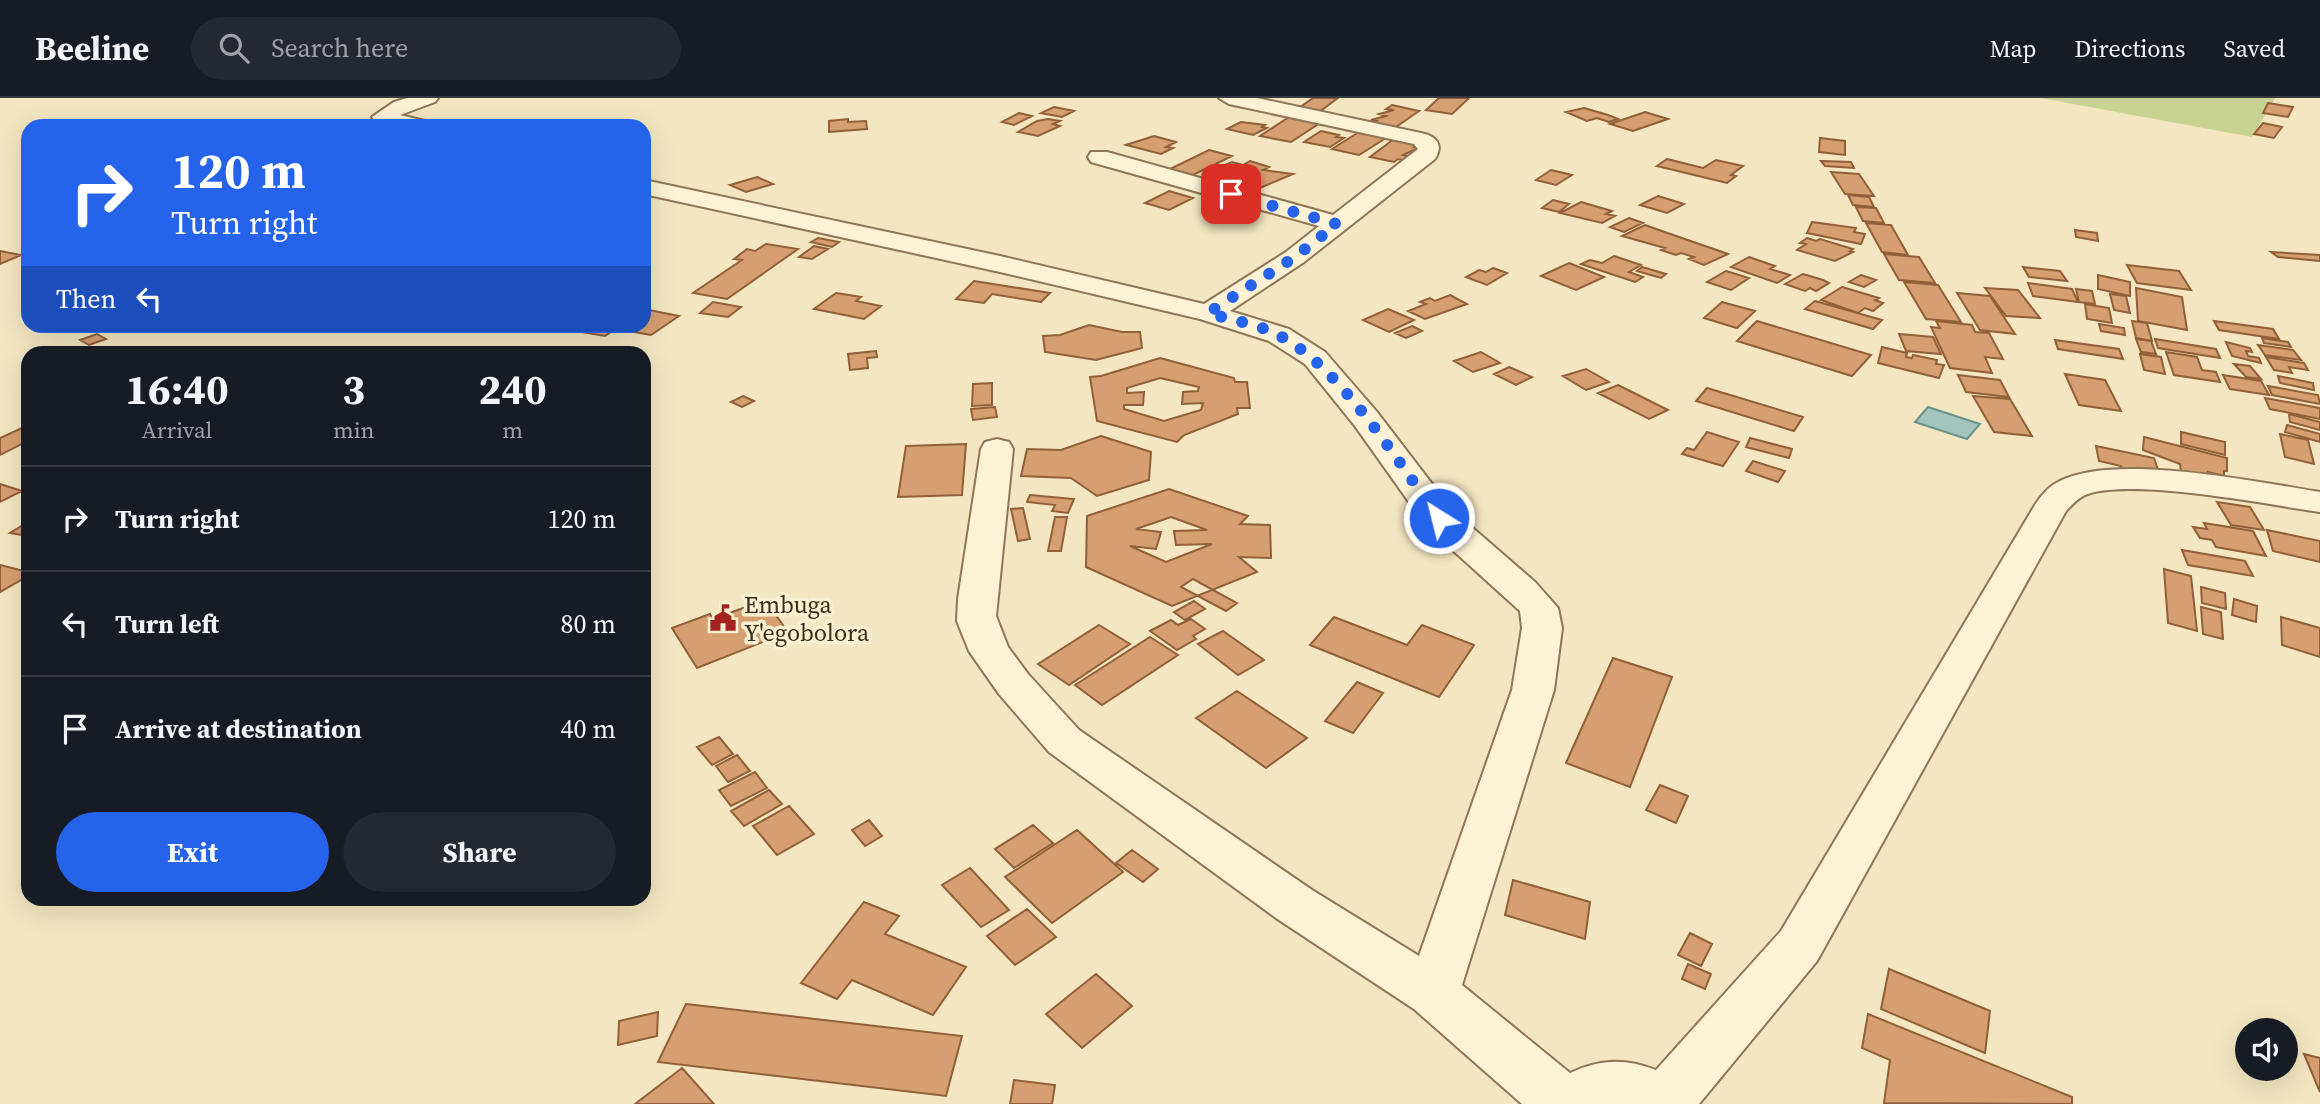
<!DOCTYPE html>
<html lang="en">
<head>
<meta charset="utf-8">
<style>
	body { margin:0; font-family:"Source Serif 4",serif; background:#242831; color:#f1f3f6; height:100vh; display:flex; flex-direction:column; font-size:26px; white-space:nowrap }
	* { box-sizing:border-box; margin:0 }
	p { font-size:23px; color:#9ea1a6 }
	.icon { flex:none; width:38px; height:38px; fill:none; stroke:currentColor; stroke-width:2; stroke-linecap:round; stroke-linejoin:round }
	.map { position:relative; flex:1; overflow:hidden }
	.sheet { position:absolute; left:21px; top:248px; width:630px; height:560px; display:flex; flex-direction:column; background:#171b24; border-radius:21px; box-shadow:0 7px 28px #0002 }
	.sheet>* { flex:none }
	.hud { position:absolute; left:21px; top:21px; width:630px; height:214px; border-radius:21px; box-shadow:0 7px 28px #0002; background:#2563eb; color:#fff; overflow:hidden }
	.fabs { position:absolute; left:2235px; top:920px; display:grid; gap:14px }
	.fabs a { display:grid; place-items:center; width:63px; height:63px; border-radius:50%; background:#171b24; box-shadow:0 7px 28px #0002; font-size:35px }
	.pin { position:absolute; display:grid; place-items:center; width:60px; height:60px; color:#fff; margin:-30px; border-radius:14px; box-shadow:0 4px 10px #0006 }
	.me { position:absolute; width:77px; margin:-38px; rotate:324deg; stroke-linejoin:round; filter:drop-shadow(0 0 5px #0008) }
	.turn { display:flex; align-items:center; gap:24px; height:147px; padding:0 35px; font-size:32px }
	.turn .icon { width:91px; height:91px; stroke-width:2.5 }
	.turn b { display:block; font-size:49px; line-height:60px }
	.then { display:flex; align-items:center; height:66px; padding:0 35px; background:#0003; gap:14px; font-size:26px }
	.eta { display:flex; justify-content:space-evenly; align-items:center; height:119px; text-align:center }
	.eta b { font-size:42px; font-weight:700; line-height:49px }
	.cta { display:flex; gap:14px; margin-top:auto; padding:14px 35px }
	.cta a { flex:1; height:80px; border-radius:42px; background:#2563eb; color:#fff; font-size:28px; font-weight:700; line-height:80px; text-align:center }
	.cta a+a { background:#242831; color:#f1f3f6 }
	ul { padding:0; list-style:none }
	li { display:flex; align-items:center; gap:21px; height:105px; padding:0 35px; border-top:2px solid #363941 }
	li div { flex:1 }
	li b { display:block; font-size:26px }
	li em { font-style:normal }
	header { display:flex; align-items:center; gap:42px; box-sizing:border-box; height:98px; padding:0 35px; background:#171b24; border-bottom:2px solid #363941 }
	header strong { font-size:33px }
	nav { display:flex; gap:38px; margin-inline-start:auto; font-size:24px }
	.search { width:490px; height:63px; background:#242831; display:flex; align-items:center; gap:18px; box-sizing:border-box; padding:0 24px; border-radius:38px; color:#9ea1a6; font-size:26px }
	.map>svg:first-child { display:block }
</style>
</head>
<body>
<header>
<strong>Beeline</strong>
<div class="search"><svg class="icon" aria-label="search" viewBox="0 0 24 24"><circle cx="10" cy="10" r="6"/><path d="M15 15l6 6"/></svg>Search here</div>
<nav><a>Map</a><a>Directions</a><a>Saved</a></nav>
</header>
<div class="map">
<svg width="2320" height="1006" viewBox="0 0 2320 1006">
	<rect width="100%" height="100%" fill="#f3e6c0"/>
	<path fill="#c8d293" d="M2041,0h234l-23,39z"/>
	<path fill="#a4c5bc" stroke="#69948b" stroke-width="2" d="M1928,309l52,17 -13,15 -52,-17z"/>
	<path fill="#d69f72" stroke="#915f38" stroke-width="2" fill-rule="evenodd" d="M1313,0h25l-19,14 -20,-4z
		M1439,0h30l-17,16 -26,-4z
		M2268,5l25,4 -5,10 -25,-4z
		M1392,7l27,6 -26,18 -22,-4 6,-4 -6,-1 15,-4 -7,-2 15,-4 -8,-1z
		M1054,9l20,4 -12,6 -21,-4z
		M1584,10l24,7 10,4 -9,3 -12,-4 -10,3 -21,-9z
		M1645,14l23,7 -35,12 -23,-7z
		M1019,15l13,3 -18,9 -12,-3z
		M1289,19l31,6 -29,19 -31,-6z
		M848,21v3l18,-1 1,8 -38,3v-11z
		M1048,21l12,2 -7,3 7,2 -22,10 -20,-4 19,-11z
		M1241,24l24,3 -3,2 5,1 -14,7 -26,-6z
		M2263,25l19,4 -8,11 -20,-4z
		M1321,33l18,4 -3,2 8,1 -14,9 -26,-5z
		M1359,34l27,6 -27,17 -27,-6z
		M1154,38l22,6 -10,5 7,1 -12,6 -35,-9z
		M1820,40l25,3v14l-26,-3z
		M1394,41l24,5 -4,3 4,1 -15,7 7,2 -5,4 -7,-2 -4,3 -24,-5z
		M1209,52l23,6 -39,19 -23,-6z
		M1667,61l36,9 13,-8 27,6 -12,9 5,1 -9,7 -70,-17z
		M1250,63l19,6 -6,3 30,4 -33,14 -19,-6 8,-3 -13,-4 -6,3 -11,-3 6,-3 -10,-3 17,-7 11,3z
		M1821,63l30,1 3,6 -29,-2z
		M1551,72l21,5 -16,10 -20,-5z
		M1831,74l28,2 15,22 -29,-2z
		M757,79l16,7 -27,8 -16,-7z
		M1169,93l24,7 -24,12 -24,-7z
		M1848,97l21,2 5,10 -21,-2z
		M1658,98l26,8 -17,9 -27,-8z
		M1553,102l16,4 -10,8 -17,-4z
		M1581,104l31,9 -6,3 9,2 -13,7 -42,-10z
		M1856,109l20,1 8,15 -21,-2z
		M1629,120l14,5 -19,9 -14,-5z
		M1812,124l44,6 -2,4 11,2 -4,10 -54,-11z
		M1866,125l25,2 17,30 -26,-3z
		M1645,127l34,12 49,17 -24,11 -15,-6 5,-2 -13,-4 -5,2 -15,-5 4,-2 -43,-12z
		M2075,132l22,3 1,8 -22,-4z
		M818,140l21,4 -7,5 -21,-5z
		M1807,140l9,3 4,-2 33,10 -3,2 3,1 -18,9 -38,-11 9,-6 -6,-1z
		M766,146l32,5 -71,50 -34,-6 49,-33 -8,-1 13,-10 8,2z
		M814,148l14,3 -16,10 -13,-2z
		M0,153l21,4 -21,9z
		M2271,154l49,3v6l-42,-4z
		M1884,156l35,3 16,26 -36,-3z
		M1614,158l27,9 -12,7 14,5 -8,5 -54,-18 9,-4 12,3z
		M1749,159l26,9 -5,3 20,6 -13,8 -46,-16z
		M1569,165l35,14 -28,13 -35,-14z
		M2127,167l52,6 12,19 -54,-7z
		M1642,169l24,7 -5,4 -24,-7z
		M2023,169l37,4 7,10 -38,-4z
		M1493,170l14,5 -20,12 -21,-8 13,-7 7,2z
		M1726,173l23,7 -18,12 -24,-8z
		M1803,176l20,6 6,3 -13,8 -6,-3 -5,3 -20,-7z
		M1861,177l15,5 -12,7 -15,-5z
		M2098,177l32,7v14l-32,-7z
		M974,183l76,12 -9,9 -49,-8 -8,9 -28,-4z
		M1904,184l34,3 23,37 -35,-3z
		M2028,185l44,6 6,13 -45,-6z
		M1842,189l37,11 -4,2 8,3 -10,8 -8,-3 -7,5 -37,-13z
		M1985,190l33,2 22,28 -34,-2z
		M2136,190l46,9 5,33 -49,-9z
		M2076,191l16,2 3,13 -16,-2z
		M836,195l25,4 -5,4 25,5 -17,13 -50,-10z
		M1957,195l33,3 25,38 -35,-4z
		M2110,196l16,2 4,17 -16,-3z
		M1450,197l17,9 -42,15 -17,-8 18,-7 -6,-2 10,-4 5,3z
		M1815,203l67,19 -9,9 -68,-20z
		M713,204l28,5 -13,10 -28,-4z
		M1722,204l33,9 -18,17 -33,-10z
		M2085,206l24,4 3,15 -25,-4z
		M644,211l35,7 -28,19 -51,-9h44z
		M1388,211l26,11 -25,12 -26,-12z
		M1757,223l114,34 -19,21 -115,-35z
		M1936,223l36,4 3,7 14,1 14,26 -18,-2 7,16 -42,-5 -19,-41 9,1z
		M2132,223l15,2 5,18 -16,-3z
		M2214,223l59,8 6,10 -60,-9z
		M2099,226l25,4 1,7 -24,-4z
		M1089,227l33,7h18l2,16 -46,12 -51,-8 -2,-16 17,-1z
		M584,228h10l20,4 -9,6 -29,-5z
		M1412,228l10,5 -16,7 -11,-5z
		M97,236l9,5 -17,6 -9,-5z
		M1899,236l34,3 8,17 -35,-3z
		M2262,240l26,4 3,5 -27,-4z
		M2136,241l15,2 5,13 -15,-2z
		M2155,241l61,10 4,9 -62,-10z
		M2055,242l64,9 4,10 -65,-10z
		M2226,244l24,6 2,4 -6,-1 2,5 11,2 2,5 -29,-7z
		M2258,247l35,5 8,10 -36,-5z
		M1882,249l25,6 -1,4 6,1 1,-3 24,5 -1,4 8,1 -5,13 -61,-15z
		M876,253l1,6 -10,1 1,10 -18,2 -2,-16z
		M1481,254l19,11 -27,9 -19,-11z
		M2166,254l31,5 5,13 14,2 4,10 -46,-7z
		M2140,256l21,3 4,17 -21,-4z
		M2266,259l38,6 4,7 -19,-3 3,6 -18,-3z
		M1160,260l74,20 1,4h12l3,26h-13l1,6 -54,21 -7,7 -80,-21 -7,-44 11,-1zM1160,280l39,9 -1,4 -15,1 -1,12 21,-1 -2,7 -37,11 -40,-12v-4h19l1,-13 -17,1v-5z
		M2234,266l16,2 11,13 -15,-2z
		M1509,269l23,10 -16,8 -22,-11z
		M1586,271l23,13 -23,8 -23,-14z
		M2065,276l40,6 16,31 -42,-6z
		M1958,277l42,5 9,17 -43,-5z
		M2223,277l38,6 8,14 -39,-6z
		M2278,278l35,7 1,7 -34,-7z
		M992,285v22l-20,1 1,-22z
		M1618,287l50,25 -19,9 -51,-26z
		M2268,288l50,9 2,9 -48,-9z
		M1707,290l96,29 -9,14 -98,-30z
		M743,298l11,5 -12,6 -11,-5z
		M1973,298l37,3 22,37 -38,-4z
		M2265,300l55,10v11l-50,-10z
		M995,309l2,10 -24,3 -2,-11z
		M2289,316l31,8v8l-30,-8z
		M2287,327l33,9v8l-35,-10z
		M24,329l4,1v13l-28,14v-17z
		M1707,334l32,10 -16,24 -41,-12 5,-6 7,2z
		M2181,334l44,10v13l-44,-11z
		M2280,336l28,6 6,24 -29,-7z
		M1101,338l50,16 -2,28 -52,16 -26,-18 -50,-2 6,-27 34,1z
		M2144,339l83,21v13h-3v5l-16,-4 1,5 -28,-6 -1,-7 -37,-14z
		M1750,340l42,11 -3,9 -43,-11z
		M966,346l-4,51 -64,2 8,-51z
		M2096,348l58,12 5,15 -37,-1 -1,-6 -22,-5z
		M1753,363l32,10 -7,11 -32,-11z
		M0,386l22,7 -22,11z
		M1169,391l79,27 -8,8 30,1 1,33 -32,-1 18,15 -85,34 -86,-39 1,-51zM1171,419l36,13 -33,1 2,14 36,-1 -46,18 -36,-16 26,3 5,-17 -25,-3z
		M1030,397l44,4 -6,14 -16,-2 3,-6 -28,-3z
		M2217,404l33,5 14,23 -33,-5z
		M1023,410l7,31 -12,2 -7,-32z
		M1055,419h12l-6,34h-13z
		M28,424v14l-18,-3z
		M2204,425l49,8 13,25 -50,-9 -4,-7 -12,-2 -7,-11 14,2z
		M2267,432l53,11v21l-47,-11z
		M2182,452l63,11 8,15 -65,-11z
		M0,467l28,7v4l-28,16z
		M2164,471l27,7 6,55 -29,-8z
		M1193,481l44,24 -11,8 -45,-24z
		M2201,489l24,6 1,16 -24,-6z
		M2234,501l23,7 -1,16 -24,-7z
		M765,502l23,32 -91,36 -25,-40 38,-14 3,5z
		M1194,503l11,8 -20,11 -11,-8z
		M2201,509l20,5 2,27 -20,-5z
		M1334,519l73,28 15,-20 52,20 -35,52 -129,-52z
		M2281,519l39,11v29l-38,-12z
		M1191,521l14,10 -12,7 3,3 -19,11 -27,-19 21,-11 7,5z
		M1099,527l31,19 -61,41 -31,-21z
		M1223,533l41,29 -26,15 -40,-31z
		M1150,539l28,18 -76,50 -27,-20z
		M1613,560l59,19 -42,110 -64,-24z
		M1357,584l26,11 -30,40 -28,-12z
		M1237,593l70,47 -41,30 -70,-50z
		M719,639l14,17 -21,11 -15,-18z
		M737,657l13,16 -22,11 -12,-16z
		M755,674l12,16 -36,18 -12,-16z
		M1660,687l28,11 -12,27 -30,-13z
		M769,692l13,14 -38,22 -13,-15z
		M789,708l25,28 -37,21 -24,-29z
		M869,722l13,16 -17,10 -13,-16z
		M1033,727l20,18 -39,25 -19,-19z
		M1077,732l46,42 -71,51 -47,-46z
		M1132,752l26,19 -15,13 -27,-19z
		M970,770l39,42 -28,17 -39,-42z
		M1513,782l77,22 -5,37 -80,-24z
		M864,804l35,14 -14,18 81,33 -33,48 -81,-35 -15,19 -36,-16z
		M1027,811l29,28 -41,28 -28,-29z
		M1690,835l22,11 -11,22 -23,-11z
		M1688,866l23,10 -6,15 -23,-10z
		M1889,871l101,42 -5,42 -104,-44z
		M1096,876l36,32 -50,42 -36,-34z
		M686,906l276,32 -16,60 -288,-34z
		M658,914l-1,24 -39,9 1,-24z
		M1868,916l204,83v7l-188,-1 6,-43 -28,-12z
		M2304,956l16,4v34z
		M682,970l32,36h-79z
		M1014,982l41,5 -3,19h-42z"/>
	<g fill="none" stroke-linecap="round" stroke-linejoin="round">
		<defs>
			<path id="minor" d="M407,0h31l-3,4 -35,13 29,7 3,4h-37l-20,-5 -3,-4 22,-15z
				M1219,0h38l164,35c15,3 23,11 14,26l-131,103 -74,49 59,18 36,23 52,60 75,98 83,72 23,26 4,20 -8,62 -92,295 108,88c30,-14 55,-15 86,-3l125,-139 254,-426c5,-8 13,-18 23,-23 55,-30 199,0 262,10v20c-50,-7 -196,-36 -237,-16 -7,4 -12,10 -17,15l-249,450 -118,143h-177l-108,-95 -138,-91 -227,-166 -50,-58 -30,-43 -12,-30 1,-22 23,-150 4,-7 12,-3 12,3 4,7 -17,167 12,31 20,27 51,56 233,160 107,66 93,-266 10,-62 -2,-17 -94,-85 -71,-100 -50,-62 -36,-23 -69,-22 -200,-47 -356,-78v-14l356,76 204,48 82,-52 33,-26 -228,-64 -3,-5 3,-5h16l226,63 85,-66 -4,-5 -185,-40z"/>
		</defs>
		<use href="#minor" stroke="#8f7656" stroke-width="4"/>
		<use href="#minor" fill="#fdf2d5" fill-rule="evenodd"/>
	</g>
	<g fill="none" stroke-linecap="round" stroke-linejoin="round">
		<path stroke="#2563eb" stroke-width="12" stroke-dasharray="0 21.6" d="M1231,96l106,30 -42,33 -87,56c23,7 51,11 72,23 62,33 117,125 159,182"/>
	</g>
	<defs>
		<symbol id="civic-bare" viewBox="-9 -9 18 18"><path d="M-.6-6.5H3V-4.5H.6V-3L4-1V1h2V6H-6V1h2V-1L-.6-3ZM-1.2 2.5V6h2.4V2.5Z" fill="#a5231e" stroke="#f9efd1" stroke-width="2.5" paint-order="stroke"/></symbol>
	</defs>
	<g fill-rule="evenodd">
		<use href="#civic-bare" x="704" y="501" width="38" height="38"/>
	</g>
	<g text-anchor="middle" dominant-baseline="central" stroke-width="7" stroke-linejoin="round" paint-order="stroke">
		<g font-size="24" fill="#3c2d1c" stroke="#f9efd1" text-anchor="start">
			<text x="744" y="506">Embuga<tspan x="744" dy="28">Y'egobolora</tspan></text>
		</g>
	</g>
</svg>
<div class="fabs">
<a><svg class="icon" aria-label="sound" viewBox="0 0 24 24"><path d="M4 9h4l5-4v14l-5-4H4zM17 9q2 3 0 6"/></svg></a>
</div>
<div class="pin" style="left:1231px;top:96px;background:#d93025"><svg class="icon" aria-label="arrive" viewBox="0 0 24 24"><path d="M6 21V4h12l-3 4 3 4H6"/></svg></div>
<svg class="me" style="left:1439px;top:420px" viewBox="-20 -20 40 40"><circle r="17" fill="#2563eb" stroke="#fff" stroke-width="3"/><path d="M0-11L8 9 0 5-8 9z" fill="#fff"/></svg>
<div class="hud">
<div class="turn"><svg class="icon" aria-label="right" viewBox="0 0 24 24"><path d="M7 20v-9h11M14 6l5 5-5 5"/></svg><div><b>120 m</b>Turn right</div></div>
<div class="then">Then<svg class="icon" aria-label="left" viewBox="0 0 24 24"><path d="M17 20v-9H6M10 6l-5 5 5 5"/></svg></div>
</div>
<section class="sheet">
<div class="eta">
<div><b>16:40</b><p>Arrival</p></div>
<div><b>3</b><p>min</p></div>
<div><b>240</b><p>m</p></div>
</div>
<ul>
<li><svg class="icon" aria-label="right" viewBox="0 0 24 24"><path d="M7 20v-9h11M14 6l5 5-5 5"/></svg><div><b>Turn right</b></div><em>120 m</em></li>
<li><svg class="icon" aria-label="left" viewBox="0 0 24 24"><path d="M17 20v-9H6M10 6l-5 5 5 5"/></svg><div><b>Turn left</b></div><em>80 m</em></li>
<li><svg class="icon" aria-label="arrive" viewBox="0 0 24 24"><path d="M6 21V4h12l-3 4 3 4H6"/></svg><div><b>Arrive at destination</b></div><em>40 m</em></li>
</ul>
<div class="cta"><a>Exit</a><a>Share</a></div>
</section>
</div>
</body>
</html>
